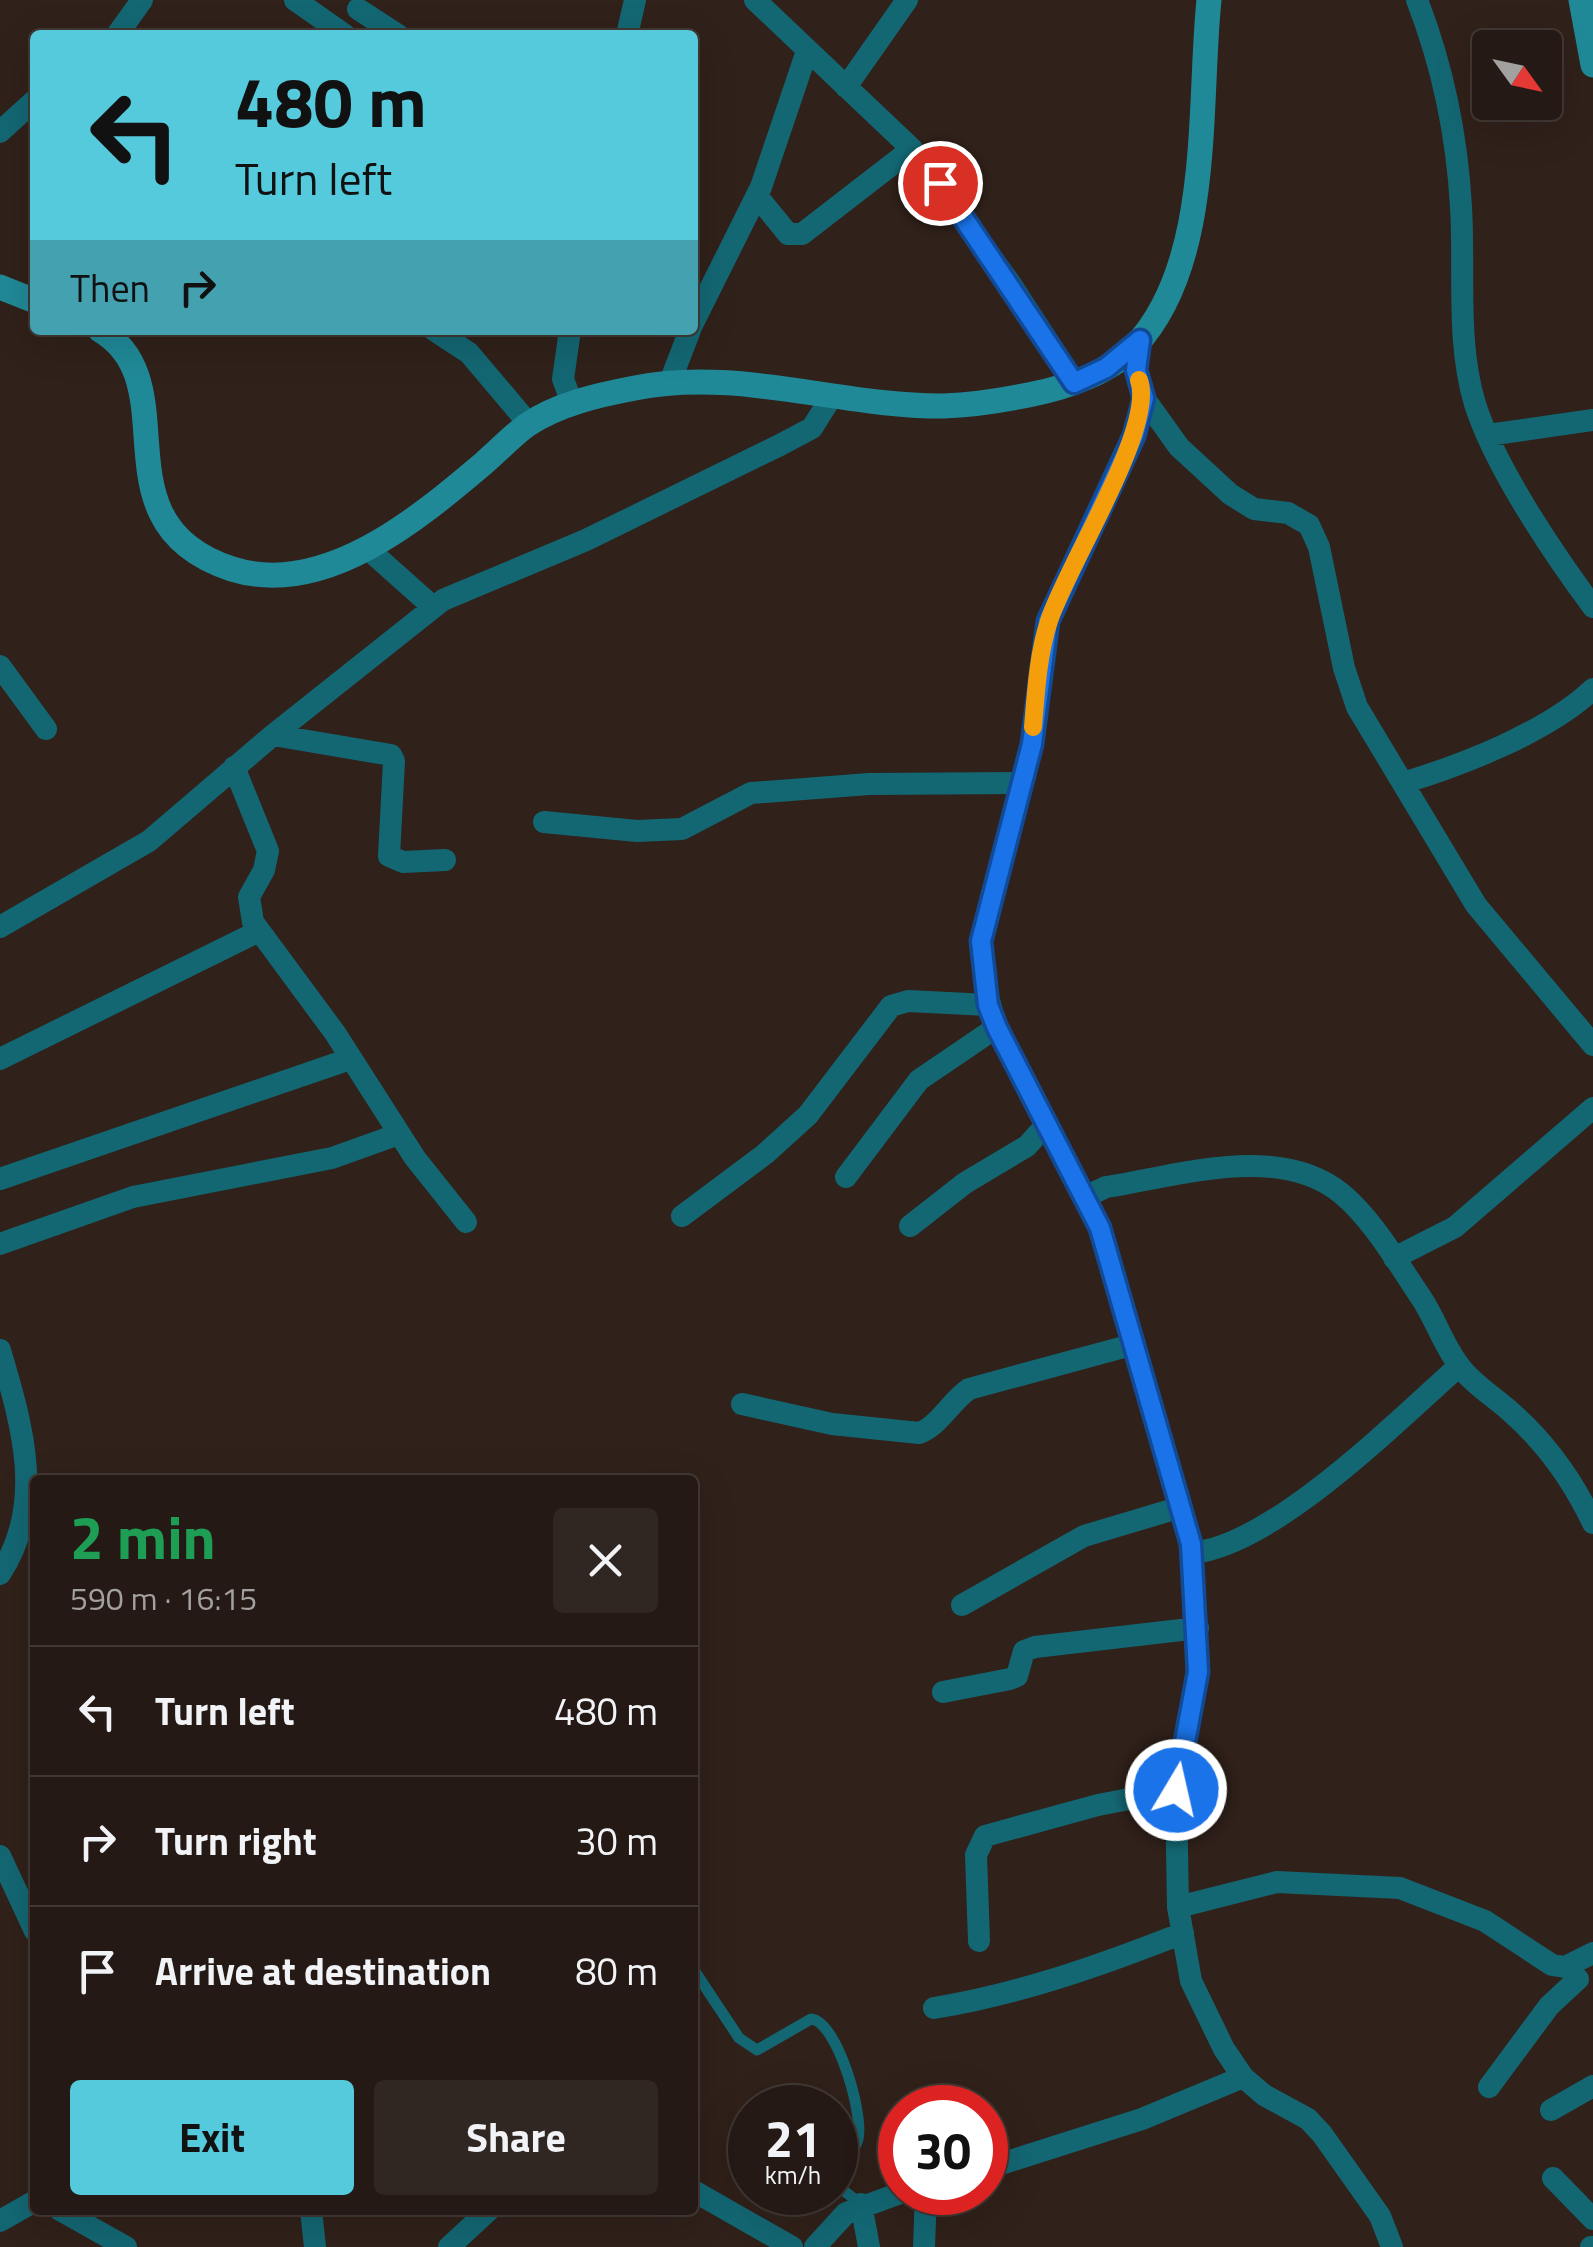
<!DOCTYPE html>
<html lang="en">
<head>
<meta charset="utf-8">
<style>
	body { margin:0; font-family:"Titillium Web",sans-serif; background:#302622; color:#f1f3f6; height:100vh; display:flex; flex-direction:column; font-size:38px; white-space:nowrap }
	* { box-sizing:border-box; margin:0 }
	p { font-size:32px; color:#a3a0a0 }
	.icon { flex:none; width:55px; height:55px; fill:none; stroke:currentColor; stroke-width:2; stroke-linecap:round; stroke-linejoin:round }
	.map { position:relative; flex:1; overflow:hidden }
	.sheet { position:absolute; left:30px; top:1475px; width:668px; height:740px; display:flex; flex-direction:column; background:#241914; border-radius:10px; box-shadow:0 10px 40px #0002,0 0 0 2px #413834 }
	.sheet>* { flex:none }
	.top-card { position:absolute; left:30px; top:30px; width:668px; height:305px; border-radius:10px; box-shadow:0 10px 40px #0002,0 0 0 2px #413834; background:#54cadc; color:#111; overflow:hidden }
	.needle { width:65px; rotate:123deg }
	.buttons { position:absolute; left:1472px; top:30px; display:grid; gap:20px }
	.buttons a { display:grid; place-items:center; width:90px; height:90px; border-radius:10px; background:#241914; box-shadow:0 10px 40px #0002,0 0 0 2px #413834; font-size:50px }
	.speed { position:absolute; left:728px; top:2085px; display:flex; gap:20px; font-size:50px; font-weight:700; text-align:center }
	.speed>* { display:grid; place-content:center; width:130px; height:130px; border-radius:50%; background:#241914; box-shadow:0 10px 40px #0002,0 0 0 2px #413834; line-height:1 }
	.speed small { font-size:25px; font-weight:400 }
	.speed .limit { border:15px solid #d22; background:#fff; color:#111 }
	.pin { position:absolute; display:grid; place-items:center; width:85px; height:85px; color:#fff; margin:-42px; border:5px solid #fff; border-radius:50%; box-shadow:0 2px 10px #0007 }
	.me { position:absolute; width:110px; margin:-55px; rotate:9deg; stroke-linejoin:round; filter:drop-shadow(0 0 8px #0008) }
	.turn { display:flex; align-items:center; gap:35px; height:210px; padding:0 40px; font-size:45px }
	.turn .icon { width:130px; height:130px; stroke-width:2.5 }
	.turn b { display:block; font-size:70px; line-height:85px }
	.then { display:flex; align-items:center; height:95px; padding:0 40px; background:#0003; gap:20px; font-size:38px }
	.round { display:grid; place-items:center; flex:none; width:105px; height:105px; border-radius:10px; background:#302622 }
	.headline { display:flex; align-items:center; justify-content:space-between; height:170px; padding:0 40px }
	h1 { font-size:60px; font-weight:700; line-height:75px; color:#1e9e55 }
	.cta { display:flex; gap:20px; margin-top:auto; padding:20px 40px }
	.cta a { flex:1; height:115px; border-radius:10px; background:#54cadc; color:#111; font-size:40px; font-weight:700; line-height:115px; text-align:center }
	.cta a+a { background:#302622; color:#f1f3f6 }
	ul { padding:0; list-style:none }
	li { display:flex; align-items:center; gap:30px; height:130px; padding:0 40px; border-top:2px solid #413834 }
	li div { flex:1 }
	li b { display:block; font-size:38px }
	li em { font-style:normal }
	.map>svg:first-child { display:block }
</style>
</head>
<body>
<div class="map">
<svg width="1593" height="2247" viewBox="0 0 1593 2247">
	<rect width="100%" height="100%" fill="#30211a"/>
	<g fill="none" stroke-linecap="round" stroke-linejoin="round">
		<path stroke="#136773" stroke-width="11" d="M692,1967l47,71 18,12 54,-31c26,2 53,95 47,120 -4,14 -13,21 -23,31
			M835,2184l26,20"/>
		<path stroke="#136773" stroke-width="22" d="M295,0l50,35
			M755,0l157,149 98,134 65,100
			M1417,0c26,67 40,135 44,207 4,65 -5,134 14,197 20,63 78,149 118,203
			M358,9l40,26
			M117,35l25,-35
			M627,35l8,-35
			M846,87l61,-87
			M0,132l35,-32
			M757,196l31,38h14l110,-85
			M692,325l69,-138 46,-136
			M434,330l35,23 60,71
			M570,330l-7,49 9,24
			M1140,340l-4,30 8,28 -11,37 -85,186 -16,123 -51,197c1,35 7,64 21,97l98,190 91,316 6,128 -21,118 2,117 13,74 33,68 19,28 21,18 44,24 14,15 58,82 12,31
			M670,382l20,-52
			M1144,398l35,49 51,47 24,15 34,4 21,12 10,22 25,121 13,39 119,198 117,140
			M1488,435l105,-15
			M368,549l65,58
			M0,666l46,63
			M273,735l118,20 3,6 -5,95 14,6 42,-2
			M234,767l34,84 -4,19 -15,27 4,25 82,111 80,125 51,64
			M1403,783c59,-18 145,-51 190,-94
			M544,822l93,9 45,-2 69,-36 118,-9 154,-1
			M0,927l149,-86 124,-106 170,-135 143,-60 194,-95 32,-17 20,-32
			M0,1059l259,-128
			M846,1177l73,-97 78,-53
			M0,1179l350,-120
			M1087,1196l19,-9c72,-11 173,-45 236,7 31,26 55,68 78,102 16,23 23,50 41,72 14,18 35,30 51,45 35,31 61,68 81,110
			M682,1216l83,-62 43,-39 83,-109 17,-5 80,4
			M910,1226l55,-43 62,-37 18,-20
			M0,1244l133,-47 199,-39 67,-24
			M1394,1258l61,-31 138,-119
			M0,1350c22,75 46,154 0,224
			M742,1404l90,20 87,9c19,-6 32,-32 50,-44l166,-45
			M1192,1553c82,-8 204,-131 267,-187
			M962,1605l122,-69 97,-29
			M943,1692l67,-13 7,-3 7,-25 11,-4 163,-19
			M0,1856l35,75
			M1178,1907l99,-25 123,6 85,33 67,44 13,2 28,-14
			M979,1941l-3,-86 9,-19 113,-31 78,-15
			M934,2008c86,-14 168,-43 249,-75
			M1489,2087l60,-81 29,-27
			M1551,2110l42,-24
			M985,2169l157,-50 101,-42
			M1553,2178l40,41
			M692,2190l100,57
			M861,2204l8,43
			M60,2210l66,37
			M311,2210l4,37
			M0,2221l35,-20
			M449,2247l40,-37
			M815,2247l31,-34 57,-21
			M924,2247l2,-55
			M1591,2247h2"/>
		<path stroke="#208997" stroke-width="25" d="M1581,0l12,65
			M0,287l35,14
			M100,330c91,54 -9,193 132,239 92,29 186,-50 252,-106 14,-12 28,-27 43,-38 31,-21 71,-30 108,-37 102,-21 207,19 309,18 30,-1 60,-6 89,-12 35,-7 77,-22 102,-48 78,-83 63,-241 74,-346"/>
	</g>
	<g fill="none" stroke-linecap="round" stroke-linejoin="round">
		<defs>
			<path id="route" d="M940,183l134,200 32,-15 34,-28 -4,30 8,28 -10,38 -86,185 -16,123 -51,197 7,64 9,23 103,200 91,316 7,128 -22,118"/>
		</defs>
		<use href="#route" stroke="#114b97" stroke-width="25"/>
		<use href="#route" stroke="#1a73e8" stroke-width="18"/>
		<path stroke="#f59e0b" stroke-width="18" d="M1033,727c3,-35 5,-73 16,-106 17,-54 107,-193 90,-241"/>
	</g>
</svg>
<div class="buttons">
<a><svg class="needle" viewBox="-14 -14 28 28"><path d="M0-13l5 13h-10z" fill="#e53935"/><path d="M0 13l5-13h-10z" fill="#a3a0a0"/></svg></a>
</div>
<div class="speed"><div>21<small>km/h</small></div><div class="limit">30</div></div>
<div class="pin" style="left:940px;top:183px;background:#d93025"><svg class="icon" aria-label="arrive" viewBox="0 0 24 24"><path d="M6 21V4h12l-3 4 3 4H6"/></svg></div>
<svg class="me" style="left:1176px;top:1790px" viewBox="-20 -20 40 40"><circle r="17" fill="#1a73e8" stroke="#fff" stroke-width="3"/><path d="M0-11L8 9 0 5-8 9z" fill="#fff"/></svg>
<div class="top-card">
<div class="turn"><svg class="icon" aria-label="left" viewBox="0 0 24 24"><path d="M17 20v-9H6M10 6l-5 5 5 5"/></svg><div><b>480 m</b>Turn left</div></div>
<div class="then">Then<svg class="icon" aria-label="right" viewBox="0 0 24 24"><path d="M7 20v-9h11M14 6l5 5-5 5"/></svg></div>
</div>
<section class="sheet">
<div class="headline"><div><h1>2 min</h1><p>590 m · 16:15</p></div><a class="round"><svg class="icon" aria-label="close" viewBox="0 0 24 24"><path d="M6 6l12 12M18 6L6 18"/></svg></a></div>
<ul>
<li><svg class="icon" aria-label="left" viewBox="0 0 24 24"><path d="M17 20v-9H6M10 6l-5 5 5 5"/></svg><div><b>Turn left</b></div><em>480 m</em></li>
<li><svg class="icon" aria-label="right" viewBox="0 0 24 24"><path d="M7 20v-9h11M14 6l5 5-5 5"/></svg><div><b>Turn right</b></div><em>30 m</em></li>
<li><svg class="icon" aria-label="arrive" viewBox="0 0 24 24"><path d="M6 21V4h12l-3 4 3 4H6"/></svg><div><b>Arrive at destination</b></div><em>80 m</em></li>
</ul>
<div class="cta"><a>Exit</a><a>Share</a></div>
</section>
</div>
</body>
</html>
